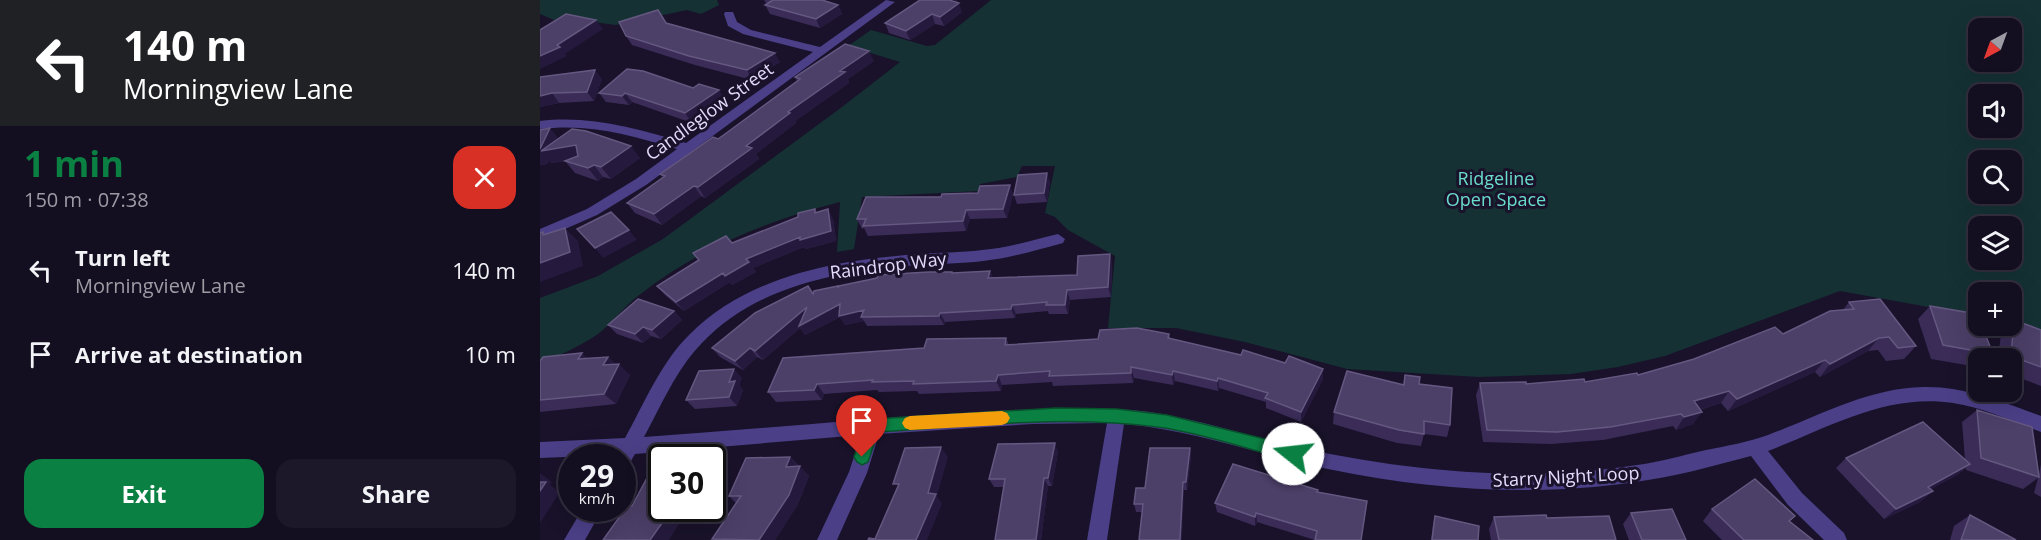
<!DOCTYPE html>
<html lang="en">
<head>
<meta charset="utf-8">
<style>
	body { margin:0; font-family:"Open Sans",sans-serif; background:#1c1729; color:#f1f3f6; height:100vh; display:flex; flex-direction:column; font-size:22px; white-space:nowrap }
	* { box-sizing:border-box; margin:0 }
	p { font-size:20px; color:#9d9ca5 }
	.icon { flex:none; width:33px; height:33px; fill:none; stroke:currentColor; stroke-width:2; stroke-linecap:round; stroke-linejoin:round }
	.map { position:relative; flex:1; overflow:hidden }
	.side { display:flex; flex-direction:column; background:#130e20; width:540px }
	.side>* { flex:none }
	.top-card { background:#202124; color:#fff; overflow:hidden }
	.needle { width:39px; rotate:221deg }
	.controls { position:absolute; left:1428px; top:18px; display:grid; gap:12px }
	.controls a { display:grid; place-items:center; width:54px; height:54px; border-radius:12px; background:#130e20; box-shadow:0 6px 24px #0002,0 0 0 2px #322e3e; font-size:30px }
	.speed { position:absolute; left:18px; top:444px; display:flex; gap:12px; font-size:30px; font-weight:700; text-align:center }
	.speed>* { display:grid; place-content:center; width:78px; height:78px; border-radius:50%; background:#130e20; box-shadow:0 6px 24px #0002,0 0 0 2px #322e3e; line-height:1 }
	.speed small { font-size:15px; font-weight:400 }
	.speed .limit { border:3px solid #111; border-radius:9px; background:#fff; color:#111 }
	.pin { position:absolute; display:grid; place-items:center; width:51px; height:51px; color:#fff; margin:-62px -26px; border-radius:50% 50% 50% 0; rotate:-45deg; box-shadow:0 0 6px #0007 }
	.pin .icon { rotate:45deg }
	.me { position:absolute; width:66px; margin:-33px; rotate:286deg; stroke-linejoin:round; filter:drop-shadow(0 0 4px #0008) }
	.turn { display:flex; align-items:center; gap:21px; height:126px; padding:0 24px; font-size:27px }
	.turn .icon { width:78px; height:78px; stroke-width:2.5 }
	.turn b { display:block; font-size:42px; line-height:51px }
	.round { display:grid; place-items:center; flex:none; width:63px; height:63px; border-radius:18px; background:#1c1729 }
	.summary { display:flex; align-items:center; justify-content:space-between; height:102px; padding:0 24px }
	h1 { font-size:36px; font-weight:700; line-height:45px; color:#0b8043 }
	.primary-button { display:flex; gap:12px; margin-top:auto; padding:12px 24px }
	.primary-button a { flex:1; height:69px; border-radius:18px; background:#0b8043; color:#fff; font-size:24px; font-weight:700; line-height:69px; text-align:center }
	.primary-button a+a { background:#1c1729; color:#f1f3f6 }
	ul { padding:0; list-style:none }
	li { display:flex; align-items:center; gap:18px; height:84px; padding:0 24px }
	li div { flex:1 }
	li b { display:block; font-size:22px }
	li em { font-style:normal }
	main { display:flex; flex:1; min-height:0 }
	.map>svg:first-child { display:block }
</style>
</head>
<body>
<main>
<section class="side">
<div class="top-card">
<div class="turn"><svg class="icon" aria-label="left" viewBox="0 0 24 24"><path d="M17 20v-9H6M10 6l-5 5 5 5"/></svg><div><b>140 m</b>Morningview Lane</div></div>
</div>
<div class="summary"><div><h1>1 min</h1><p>150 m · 07:38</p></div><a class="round" style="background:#d93025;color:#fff"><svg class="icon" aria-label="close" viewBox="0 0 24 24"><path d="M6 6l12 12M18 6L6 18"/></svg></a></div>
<ul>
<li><svg class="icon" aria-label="left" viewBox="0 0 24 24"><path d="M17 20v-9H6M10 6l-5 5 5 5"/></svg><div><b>Turn left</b><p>Morningview Lane</p></div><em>140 m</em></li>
<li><svg class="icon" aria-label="arrive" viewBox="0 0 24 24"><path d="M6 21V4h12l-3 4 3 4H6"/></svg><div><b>Arrive at destination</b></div><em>10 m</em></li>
</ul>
<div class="primary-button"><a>Exit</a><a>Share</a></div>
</section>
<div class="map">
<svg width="1501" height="540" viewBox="0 0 1501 540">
	<rect width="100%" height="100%" fill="#19122a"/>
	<path fill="#153134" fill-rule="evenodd" d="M0,0h177l2,5 -18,9 -14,-4 -71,15 -55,-7 -7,2 -14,-6z
		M451,0h1050v337l-33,-11h4v-34h-34v24l-138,-25 -175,65 -47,11 -47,7 -92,3 -132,-8 -102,-27 -69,-14h-68l7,-72 -47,-26 -13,-13 -10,-4 10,-47h-33l-5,11 -37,7 -1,7 -117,6 -8,52 -17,3 3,-50c-72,18 -143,47 -202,94 -14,11 -26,27 -40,38 -13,9 -43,25 -58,28v-64l58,-22 65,-37 179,-132 58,-45 -52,-16 23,-16 56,16 8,-1zM1438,28h34v34h-34zM1438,94h34v34h-34zM1438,160h34v34h-34zM1438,226h34v34h-34z"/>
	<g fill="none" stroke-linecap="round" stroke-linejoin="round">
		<path fill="#4b3f87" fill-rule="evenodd" d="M346,0l9,2 -249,183 -49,30 -57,25v-11l47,-20 49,-30 41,-30c-46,-14 -88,-26 -137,-20v-8c51,-6 97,8 146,22l127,-91 -70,-18 -15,-8 -4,-12 1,-2h8l4,10 14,8 69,17z
			M518,234l7,5 -2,4c-26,7 -53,15 -80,18 -21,3 -43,2 -64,4 -77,5 -163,20 -218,79 -25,26 -40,62 -57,93 106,-7 212,-18 318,-24 57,-3 114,-8 170,-3 55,5 107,24 160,36 111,25 232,37 345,19 24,-3 46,-10 69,-15 21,-4 42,-8 62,-15 51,-19 100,-47 155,-48 38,-1 75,13 110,26l8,3v16c-29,-11 -57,-24 -88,-29 -67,-10 -125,25 -185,48l34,42 42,40 3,7h-23l-36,-35 -37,-49c-38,10 -77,21 -116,26 -99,15 -204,8 -302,-12 -70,-14 -138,-40 -209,-46l-17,116h-20l20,-117 -74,1 -154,10 -12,39 -30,67h-20l32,-68 12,-37 -226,19 -7,12 -6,2v-10h-8l1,-3 -75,3v-16l85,-4c19,-34 36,-76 65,-104 59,-59 148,-74 228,-80 21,-2 43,-1 64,-4 26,-2 51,-10 76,-16z
			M43,508h20l-18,32h-21z"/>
	</g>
	<path fill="#3a2c57" d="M224,0h58l16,5 4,9 -22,14 -50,-14 -5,-9 2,-2h-1z
		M417,0l-2,2 7,10 -18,14 -9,-2 -25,16 -21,-7 -4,-10z
		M126,23l114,39 -28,18 -57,-15 -63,-20 -6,-9z
		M334,61l-26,18 1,4 -54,38 1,2 -40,31 3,5 -54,39 -4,-2 -39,29 -27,-12 -8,-10 36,-25 -3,-4 58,-35 79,-58 -2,-4z
		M87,69l98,30 -33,24 -60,-21 -3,3 -23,-3 -7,-9z
		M0,77l62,2 -8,22 -35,2 -19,4z
		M0,130l18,9 82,19 -29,21 -8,-2 -5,4 -23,-8 -10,-12 -14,2 -2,-3 -2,4 -7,1z
		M510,182l-3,20 -30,2 -3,-9z
		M470,185l3,10 -6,23 -37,1 -4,12 -98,5 -4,-8 -2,1 -5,-10 84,-22 37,-4z
		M275,209l2,3 16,7 3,22 -30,8 -2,-2 -51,21 3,4 -24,13 -2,-3 -46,29 -19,-16 -8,-9 75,-43 66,-26z
		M572,264l-1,33 -41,3 -2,14h-19l-1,-3 -32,3 -1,4 -70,4 -1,3 -77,1 -3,-5 -19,4 -5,-8 -35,18 -5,-7 -37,32 -6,-3 -14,13 -23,-13 -8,-9 101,-54 25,-7 115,-14 37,-2 3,7 84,-3z
		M1309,302l67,44 -12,13 -18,2 -8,-11 -10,1 -48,26 -5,-5 -87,39 -7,-8 -21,7 -7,14 -17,6 -3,-4 -70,14 -52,4 -68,-2 -7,-47 4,-12 46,1 59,-2 53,-7 145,-41 60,-24z
		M1390,306l63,48 -5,4h-10v9l-47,-8 -13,-40z
		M134,311l8,9 -21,19 -10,-3 -8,7 -26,-9 -9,-9z
		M1474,320l27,10v56l-29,-11v-17h-14l3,-24 8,-8h3v-3z
		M629,334l1,4 153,41 -22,43 -35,-14v-6l-47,-14 -1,3 -43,-10 -2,4 -39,-7 -1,5 -80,3 -1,-4 -50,3 -1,6 -82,3 -2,-3 -38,1 -2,-2 -53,4 -2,6 -46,2 -8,-10 156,-44 82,-10 3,7z
		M68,357l7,7 15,11 -14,29 -76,8v-51z
		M865,375l14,9 31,41 -3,12 -23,-3 -3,12 -24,-3 -64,-19 1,-12 69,-28z
		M202,378l-3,7 4,5 -6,16 -42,3 -9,-9z
		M1437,410l62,64 2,-10v33l-7,-4 4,-15 -15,11 -57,-19v-2l-9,7 -26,14 2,2 -13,11 -36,17 -48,-51 10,-10 119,2 -3,-38z
		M650,448l1,9 -4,33h-3l-42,22h-6l-2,-8 11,-16z
		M518,452l-6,34h-4l-7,54h-46l9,-53h-10l-5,-8z
		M250,457l19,19 -11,28 -23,36h-62l-1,-1 24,-36 -7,-7z
		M778,492l49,9 -52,39 -58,-18 -2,4 -38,-14 -2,-9z
		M1172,509l83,7 -5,5 23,19h-91l-19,-19z
		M1091,513l55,27h-57l-6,-16z
		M1430,515l46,25h-66l4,-14z
		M895,516l43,24h-47l2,-16z
		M954,517l53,1 69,22h-125l-2,-11z"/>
	<path fill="#251a3d" d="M419,3l3,9 -18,14 -4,-9z
		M298,5l4,9 -22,14 -4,-9z
		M392,14l3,10 -25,16 -4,-9z
		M56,20l7,9 -38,25 2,2 -27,13v-13z
		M329,51l5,10 -26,18 1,4 -54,38 1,2 -40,31 3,5 -54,39 -7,-11 90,-75 52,-41z
		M235,53l5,9 -28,18 -5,-10z
		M55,70l7,9 -8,22 -7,-9z
		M179,90l6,9 -33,24 -7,-10z
		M12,93l7,10 -19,4v-11z
		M85,93l7,9 -3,3 -7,-9z
		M10,128l9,11 17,6 10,12 -35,6 -2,-3 -2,4 -7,1v-16z
		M91,146l9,12 -29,21 -10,-12z
		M54,165l9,12 -5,4 -10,-13z
		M507,173l3,9 -3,20 -3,-9z
		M470,185l3,10 -6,23 -4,-9z
		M154,186l7,10 -39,29 -8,-11z
		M288,209l5,10 3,22 -30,8 -2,-2 -51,21 3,4 -24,13 -7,-9 21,-17z
		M426,210l4,9 -4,12 -3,-10z
		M25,228l13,13 5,25 -43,16v-19z
		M89,230l8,10 -34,18 -8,-10z
		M570,254l2,10 -1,33 -3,-10z
		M450,271l4,9 -6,-2z
		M183,273l7,9 -46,29 -8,-9z
		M527,290l3,10 -2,14 -3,-9z
		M300,304l24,6 -3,7 3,4 -19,4 -5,-8 -35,18 -5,-7 -37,32 -8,-9 52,-44z
		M472,305l4,9 -1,4 -4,-9z
		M134,311l8,9 -21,19 -9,-9z
		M400,313l5,9 -1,3 -5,-9z
		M103,327l8,9 -8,7 -8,-9z
		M1339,338l-11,13 -48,26 10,-13z
		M210,348l7,9 -14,13 -8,-9z
		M42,353l11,11 -15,-5z
		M68,357l10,10 1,-3 11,11 -14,29 -12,-10 -1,-29z
		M1285,360l-10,12 -87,39 9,-12z
		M591,367l3,11 -1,5 -2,-10z
		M194,369l8,9 -3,7 4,5 -6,16 -8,-9v-15z
		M783,369v10l-22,43v-10z
		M633,371l2,10 -2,4 -1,-10z
		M458,375l4,10 -1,6 -5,-10z
		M678,378l1,10 -1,3 -1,-10z
		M277,384l7,10 -2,6 -8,-10z
		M1189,391l-8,12 -35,11 8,-13z
		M1162,412l-9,12 -17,6 8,-13z
		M515,443l3,9 -6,34 -4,-8z
		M401,447l7,10 -11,39 5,8 -15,36h-11l12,-47z
		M650,448l1,9 -4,33 -1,-8z
		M250,457l9,10h-13z
		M1430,464l-13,11 -41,22 12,-10z
		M260,466l9,10 -11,28 -23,36h-16z
		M0,473l12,9 -2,3 10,7 -20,31z
		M504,478l4,8 -7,54h-5z
		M643,482l1,8 -2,50h-2z
		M1393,491l-13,11 -36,17 12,-10z
		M128,508h17l-6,12 2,1 -12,19h-19z
		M716,513l1,9 -2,4v-9z"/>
	<path fill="#4c3f68" stroke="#645880" stroke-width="1.5" d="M233,0h49l16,5 -22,14 -51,-14z
		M380,0h29l10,3 -19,14 -8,-3 -26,17 -21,-8z
		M118,10l8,13 109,30 -28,17 -58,-14 -63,-20 -7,-14z
		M26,14l30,6 -39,25 3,2 -20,9v-26z
		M305,44l24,7 -29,20 5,1 -57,40 2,1 -44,33 6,2 -54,39 -4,-1 -40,28 -27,-11 38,-27 -5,-2 16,-11 37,-26 5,2 7,-5 75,-55 -5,-2z
		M87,69l16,2 50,17 6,-4 20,6 -34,23 -60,-20 -3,3 -23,-3z
		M55,70l-8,22 -35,1 -12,3v-19z
		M10,128l-10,21v-19z
		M32,129l14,2 45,15 -30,21 -7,-2 -6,3 -23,-7 13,-5 -2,-11 -35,6z
		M507,173l-3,20 -30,2 4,-20z
		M470,185l-7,24 -37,1 -3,11 -100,5 3,-7h-9l9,-22h75l1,-3 36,-1 2,-7z
		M275,209v4l13,-4 3,22 -31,9v-3l-54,22 3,3 -24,14 -2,-3 -47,29 -19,-16 42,-26 -6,-7 33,-17 6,7 66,-26v-4z
		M71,212l18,18 -34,18 -18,-19z
		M25,228l5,24 -30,11v-30l3,-1v3z
		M570,254l-2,33 -41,3 -2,15h-19l1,-3 -35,3 -1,4 -71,4 -1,3 -78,1 3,-7 -25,6 1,-12 -41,22 8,-19 -52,44 -5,-3 -15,13 -23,-13 43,-35 53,-27 5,8 1,-3 24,-5v2l1,-2 38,-8 1,-3 51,-3h23v1l38,-2 -2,7 89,-3 1,-19z
		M98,299l36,12 -22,19 -9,-3 -8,7 -27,-9z
		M1340,299l36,47 -18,2 -9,-11 -10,1 -49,26 -5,-4 -88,39 -8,-8 -35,10 8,11 -18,5 -3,-3 -71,13 -53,5 -70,-2 -7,-47 46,-1v2l58,-5 1,3 52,-9 1,2 56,-16 81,-32 8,7 47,-23 24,-2 -5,-7z
		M1390,306l47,8 1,4v8h4l11,28 -50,-9z
		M1474,320l27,10v37l-30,-11z
		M597,328l32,6 -1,4 73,17 2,-5 42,13 4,-7 34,13 -22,43 -36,-14 3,-5 -50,-15 -1,3 -44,-10 -1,4 -41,-8v6l-82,3 1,-5 -52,4 -2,6 -83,3 1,-3 -42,1 1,-2 -56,4 -3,6 -46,2 15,-34 141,-10 3,-9 79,-1 -1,7 93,-6 2,-9z
		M42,353l-4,6 30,-2 -5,8 16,-1 -15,30 -64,6v-39l3,-4z
		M194,369l-5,13 6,-1 -6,16 -43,3 13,-29z
		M807,371l57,14 1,-10 15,2 -1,7 33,4 -2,37 -26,-4v13l-25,-4 -65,-18z
		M1437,410l55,17 7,50 -58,-19z
		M1383,422l47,42 -42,23 5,4 -37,18 -50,-51z
		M515,443l-7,35h-4l-8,62h-41l10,-61h-16l9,-35z
		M401,447l-13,46 8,1 -20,46h-48l1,-2 6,1 24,-55h-6l12,-36z
		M610,448h40l-4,34h-3l-3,58h-41l4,-36h-9l2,-16h9z
		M250,457l-4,10 14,-1 -11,29 -30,45 -47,-1 29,-43h-12l17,-38z
		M116,461h6v47h6l-1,3 3,1 -20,28h-47l25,-35 4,1z
		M693,464l85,26 -1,2 50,9 -6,39h-46l2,-9 -61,-18 -1,4 -40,-14z
		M1215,479l40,37 -6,5 24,19h-69l-32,-31z
		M0,482h6l-6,9z
		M1132,509l14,31h-44l-11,-27z
		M1006,515l1,3 62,-2 7,24h-117l-5,-23z
		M1430,515l46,25h-55z
		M895,516l44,10 -1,14h-46z"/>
	<path fill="#0b8043" stroke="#07532c" stroke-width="1.5" d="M516,408l61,1 50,6 126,31 6,3 2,5 -2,5 -6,2c-42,-11 -85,-26 -128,-33 -95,-14 -192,-2 -287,4l-10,30 -6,3 -5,-3 -3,-5 11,-31 2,-5 6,-2z"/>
	<path fill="#f59e0b" d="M462,411l5,2 3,5 -3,5 -5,2 -92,5 -5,-2 -3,-5 3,-5 5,-2z"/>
	<g text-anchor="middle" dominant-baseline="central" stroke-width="6" stroke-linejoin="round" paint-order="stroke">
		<g font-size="18" fill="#e5dcfd" stroke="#19122a">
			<text transform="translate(169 111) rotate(-36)">Candleglow Street</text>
			<text transform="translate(348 265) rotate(-7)">Raindrop Way</text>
			<text transform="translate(1026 476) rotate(-3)">Starry Night Loop</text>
		</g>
		<g font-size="18" fill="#6adcce" stroke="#19122a">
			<text x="956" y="178">Ridgeline<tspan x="956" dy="21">Open Space</tspan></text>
		</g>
	</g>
</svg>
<div class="controls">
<a><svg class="needle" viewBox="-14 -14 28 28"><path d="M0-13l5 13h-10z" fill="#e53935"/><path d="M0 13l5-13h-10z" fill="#9d9ca5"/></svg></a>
<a><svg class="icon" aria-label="sound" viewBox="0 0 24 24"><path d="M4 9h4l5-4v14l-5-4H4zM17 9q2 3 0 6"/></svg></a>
<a><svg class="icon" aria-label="search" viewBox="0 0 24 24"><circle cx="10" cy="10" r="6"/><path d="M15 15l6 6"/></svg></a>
<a><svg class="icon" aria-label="layers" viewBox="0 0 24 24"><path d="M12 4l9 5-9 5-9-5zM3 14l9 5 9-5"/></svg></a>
<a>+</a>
<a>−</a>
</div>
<div class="speed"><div>29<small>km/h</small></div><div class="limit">30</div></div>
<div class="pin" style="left:322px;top:457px;background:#d93025"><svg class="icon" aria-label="arrive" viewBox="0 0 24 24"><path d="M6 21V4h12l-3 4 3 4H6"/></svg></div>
<svg class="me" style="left:753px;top:454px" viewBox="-20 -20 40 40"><circle r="19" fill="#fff"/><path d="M0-13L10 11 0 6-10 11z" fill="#0b8043"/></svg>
</div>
</main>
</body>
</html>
